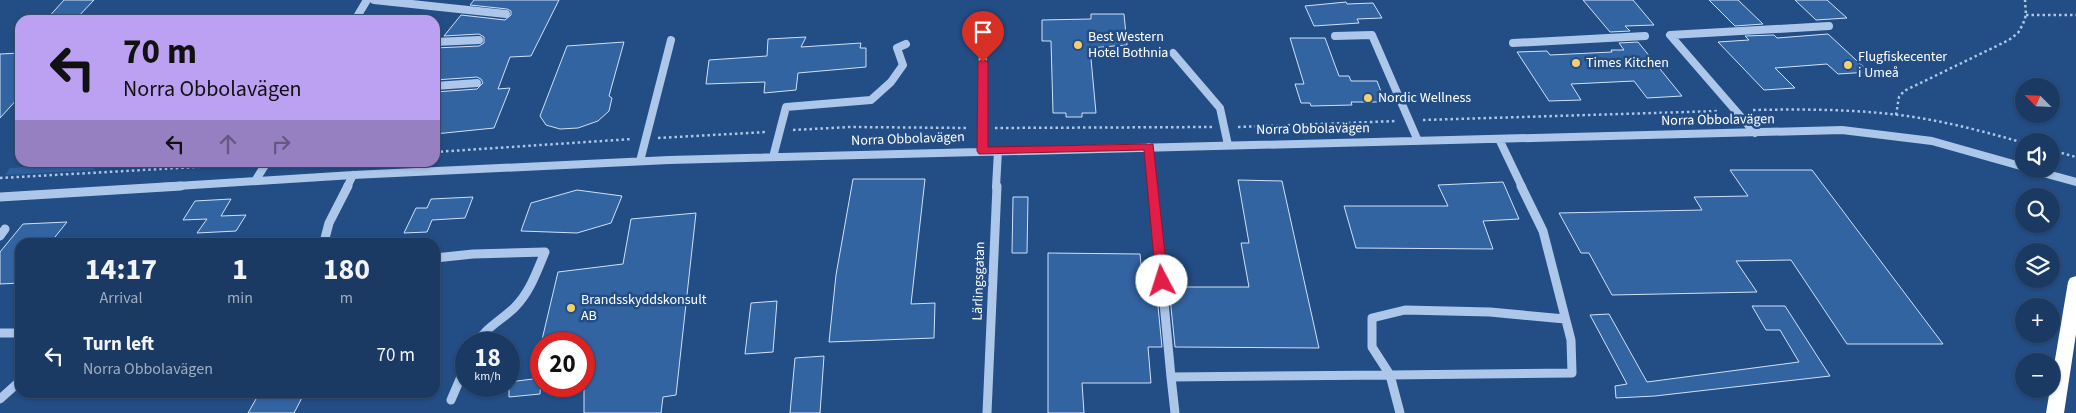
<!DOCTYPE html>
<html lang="en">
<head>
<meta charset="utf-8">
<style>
	body { margin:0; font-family:"Source Sans 3",sans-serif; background:#27456d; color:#f1f3f6; height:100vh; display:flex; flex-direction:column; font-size:19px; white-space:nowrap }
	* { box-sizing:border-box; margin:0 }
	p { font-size:16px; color:#9fadbf }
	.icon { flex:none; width:28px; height:28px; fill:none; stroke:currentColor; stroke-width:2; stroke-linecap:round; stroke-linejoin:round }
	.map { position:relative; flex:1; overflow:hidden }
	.side { position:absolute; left:15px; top:238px; width:425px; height:160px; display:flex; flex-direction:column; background:#1a3a64; border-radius:15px; box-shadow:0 1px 4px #0004,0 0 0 1px #385478 }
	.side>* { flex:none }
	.banner { position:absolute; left:15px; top:15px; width:425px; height:152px; border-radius:15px; box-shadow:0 1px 4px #0004,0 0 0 1px #385478; background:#bca0f2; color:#111; overflow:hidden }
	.needle { width:32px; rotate:294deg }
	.tools { position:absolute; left:2015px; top:78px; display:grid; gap:10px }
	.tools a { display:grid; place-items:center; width:45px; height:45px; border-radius:50%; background:#1a3a64; box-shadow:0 1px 4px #0004,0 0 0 1px #385478; font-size:25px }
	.speed { position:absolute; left:455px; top:332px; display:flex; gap:10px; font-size:25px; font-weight:700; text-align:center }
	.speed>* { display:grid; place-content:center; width:65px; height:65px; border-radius:50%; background:#1a3a64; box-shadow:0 1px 4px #0004,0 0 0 1px #385478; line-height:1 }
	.speed small { font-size:12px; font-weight:400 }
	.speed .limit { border:8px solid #d22; background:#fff; color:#111 }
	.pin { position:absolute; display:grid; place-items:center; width:42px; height:42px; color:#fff; margin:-51px -21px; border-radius:50% 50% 50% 0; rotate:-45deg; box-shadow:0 0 5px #0007 }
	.pin .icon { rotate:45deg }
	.me { position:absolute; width:55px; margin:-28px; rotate:355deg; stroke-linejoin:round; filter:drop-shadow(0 0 4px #0008) }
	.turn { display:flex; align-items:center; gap:18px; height:105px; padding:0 25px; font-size:22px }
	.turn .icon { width:65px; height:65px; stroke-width:2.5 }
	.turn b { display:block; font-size:35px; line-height:42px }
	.lanes { display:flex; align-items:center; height:48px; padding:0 25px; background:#0003; justify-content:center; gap:25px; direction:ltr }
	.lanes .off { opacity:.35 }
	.eta { display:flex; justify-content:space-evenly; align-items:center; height:85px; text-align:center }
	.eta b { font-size:30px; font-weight:700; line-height:35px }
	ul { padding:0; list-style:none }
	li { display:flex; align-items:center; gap:15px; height:65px; padding:0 25px }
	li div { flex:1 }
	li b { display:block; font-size:19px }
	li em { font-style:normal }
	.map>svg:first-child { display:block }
</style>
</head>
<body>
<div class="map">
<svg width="2076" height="413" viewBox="0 0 2076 413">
	<rect width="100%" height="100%" fill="#234d85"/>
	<path fill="#2d5f9d" d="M40,162h59v1l-6,7 -88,5 5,-7 27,-2z"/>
	<path fill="#3364a2" stroke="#d0e1f7" d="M64,0h30l-19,20h-29z
		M474,0h85l-28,56 -21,1 -12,32 12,-1 -16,40 -59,6v-42l42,-3 6,-6 -2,-4 -4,-2 -42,3v-32l44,-2 5,-3v-6l-5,-3 -35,2 17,-21 44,5 6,-5v-4l-4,-2 -37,-4z
		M1583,0h50l21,25 -29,1 5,5 -20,1z
		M1709,0h29l25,24 -28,2z
		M1795,0h32l20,18 -31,2z
		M1346,2l1,2 26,-1 9,15 -25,1 2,4 -45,3 -9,-20z
		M1091,14h33l3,31 -37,3 6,65h-14v4h-16v-4h-13l-2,-72h-9v-21l49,-1z
		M1828,34l41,38 -31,2 -11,-10 -52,4 20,20 -31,2 -46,-48 31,-2 -4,-4 29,-1 3,3z
		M806,37l-5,10 60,-4 -1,5h6v19l-68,6 -2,17 -32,3 1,-11 -59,2 3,-24 58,-4 1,-17z
		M1290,38h35l14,38h10l2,5h26l8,21h-34l1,3 -41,1 -1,-3h-9l-6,-19h9z
		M624,42l-15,54 3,2 -3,13 -11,10 -20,7 -18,1 -14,-4 -6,-9 27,-70z
		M1638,42l44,54 -35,2 -13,-17 -63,3 10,16 -32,1 -32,-49 30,-1 3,4 62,-3 -1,-2h13l-5,-7z
		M20,53v43l-20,22v-64z
		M1730,170h82l131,174h-96l-56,-84 -55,1 21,31 -145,3 -23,-42h-8l-22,-40 143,-3 -8,-13 54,-1z
		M853,179h72l-14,125 24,-1 -1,35 -105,4 7,-67z
		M1238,180l44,1 37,167 -144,-1 -6,-60h80l-8,-44h8z
		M1503,182l16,37 -36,2 10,28 -137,-1 -12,-42h104l-10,-21z
		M577,190l45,6 -11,27 -34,10 -56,-2 10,-28z
		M473,197l-8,21 -33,2 -5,12 -23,1 12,-25h11l4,-9z
		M1013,197h15l-1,56h-15z
		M231,199l-10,17 25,-1 -10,16 -39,2 10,-14 -24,1 12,-19z
		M696,213l-20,182 -13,2 -2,16h-77v-69h-43l17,-72 65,-8 8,-45z
		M67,222l-16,20h-31v41l-20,1v-32l23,-28z
		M1048,253l92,1 3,32h13l6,61h-14l3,36h-69l2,30h-36z
		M777,301l-4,51 -28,2 6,-51z
		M1752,306h33l45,70 -175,20 -39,2 -1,-12 12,-2 -37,-69 19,-1 38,68 152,-20 -19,-32h-14z
		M824,356l-4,57h-30l5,-55z
		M541,378l-1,16 -31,3v-15z
		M260,392h45l-11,21h-46z"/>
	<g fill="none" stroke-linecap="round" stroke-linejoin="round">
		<path stroke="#acc7e9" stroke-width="2.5" stroke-dasharray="2.5 3" stroke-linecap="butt" d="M2026,15h50
			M1753,110c56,-1 112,-1 167,8 35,6 70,15 104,25
			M1896,115l3,-18 5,-6 105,-51 9,-7 5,-9 3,-9 -1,-15
			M1423,120l296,-9
			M1238,127l159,-6
			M995,128l217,-1
			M793,130l57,-3 119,1
			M658,138l109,-6
			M2051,150l25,7
			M435,152l197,-13
			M0,178l250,-14"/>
		<path stroke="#acc7e9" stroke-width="8" d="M374,0l132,14
			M355,20l12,-20
			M1335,36l37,-1 46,106
			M435,42l44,-2
			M1513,43l132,-7
			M1173,53l47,55 8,37
			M435,86l42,-3
			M1755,133l-85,-98 159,-9
			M1499,139l23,48
			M1149,147l4,40
			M982,151l1,-128
			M773,157l13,-50 85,-7 20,-18 12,-17 -6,-17 9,-4
			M640,161l31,-121
			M2029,169l47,13
			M255,181l12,-19
			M161,187l192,-12 316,-15 1173,-30 90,11 92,26
			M347,187l6,-12
			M996,187l2,-36"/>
		<path stroke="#acc7e9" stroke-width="9" d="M1153,186l18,191 219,-2
			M0,197l181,-11
			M0,236l5,-7
			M324,242l5,-19 19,-37
			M435,258l38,-4 72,-2c-8,19 -15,40 -30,55 -13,13 -29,20 -39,37
			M0,333h20
			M1390,375l-18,-28v-29l33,-8 85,2 75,7
			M1171,377l4,36
			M0,399l20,-18
			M451,400l15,-35
			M987,413l10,-227
			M1400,413l-10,-38 182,-2 -1,-33 -28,-109 -22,-45"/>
		<path fill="#fff" fill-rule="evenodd" d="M2076,276v58l-12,79h-18l22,-131 2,-4z"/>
	</g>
	<path fill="#e11d48" stroke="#92132f" d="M983,59l5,3v85l165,-3 15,137 -2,3 -4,2 -6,-5 -12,-131 -165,4 -2,-3 1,-89z"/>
	<g fill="#f4cf6f" stroke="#234d85" stroke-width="2">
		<circle cx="1078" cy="45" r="5"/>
		<circle cx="1576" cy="63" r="5"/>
		<circle cx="1848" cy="65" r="5"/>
		<circle cx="1368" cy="98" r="5"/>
		<circle cx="571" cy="308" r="5"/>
	</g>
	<g text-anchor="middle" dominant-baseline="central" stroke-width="5" stroke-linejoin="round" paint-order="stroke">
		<g font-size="14" fill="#fff" stroke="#234d85" text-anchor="start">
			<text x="1088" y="37">Best Western<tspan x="1088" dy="16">Hotel Bothnia</tspan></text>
			<text x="1858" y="57">Flugfiskecenter<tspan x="1858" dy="16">i Umeå</tspan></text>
			<text x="1586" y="63">Times Kitchen</text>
			<text x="1378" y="98">Nordic Wellness</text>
			<text x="581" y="300">Brandsskyddskonsult<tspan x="581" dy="16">AB</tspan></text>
		</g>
		<g font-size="14" fill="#fff" stroke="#234d85">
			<text transform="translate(1718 120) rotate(-1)">Norra Obbolavägen</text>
			<text transform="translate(1313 129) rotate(-1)">Norra Obbolavägen</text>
			<text transform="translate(908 139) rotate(-2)">Norra Obbolavägen</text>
			<text transform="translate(979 281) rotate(-88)">Lärlingsgatan</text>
		</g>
	</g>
</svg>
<div class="tools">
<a><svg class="needle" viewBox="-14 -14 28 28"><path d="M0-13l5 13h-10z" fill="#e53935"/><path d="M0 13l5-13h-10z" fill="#9fadbf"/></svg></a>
<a><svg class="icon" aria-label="sound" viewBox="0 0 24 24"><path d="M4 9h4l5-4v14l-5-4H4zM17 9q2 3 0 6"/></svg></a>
<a><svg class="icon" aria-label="search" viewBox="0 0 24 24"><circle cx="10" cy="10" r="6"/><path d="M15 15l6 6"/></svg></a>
<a><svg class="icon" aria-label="layers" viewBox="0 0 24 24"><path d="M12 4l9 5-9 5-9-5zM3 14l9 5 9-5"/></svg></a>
<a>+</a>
<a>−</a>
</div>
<div class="speed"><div>18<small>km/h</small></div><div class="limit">20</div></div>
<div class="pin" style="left:983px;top:62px;background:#d93025"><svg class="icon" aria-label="arrive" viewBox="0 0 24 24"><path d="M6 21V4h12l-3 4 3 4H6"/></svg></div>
<svg class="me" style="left:1162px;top:281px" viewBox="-20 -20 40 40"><circle r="19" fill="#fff"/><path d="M0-13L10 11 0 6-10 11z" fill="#e11d48"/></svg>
<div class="banner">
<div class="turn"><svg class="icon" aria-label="left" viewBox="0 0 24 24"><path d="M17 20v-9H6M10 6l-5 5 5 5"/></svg><div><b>70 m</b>Norra Obbolavägen</div></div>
<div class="lanes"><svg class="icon" aria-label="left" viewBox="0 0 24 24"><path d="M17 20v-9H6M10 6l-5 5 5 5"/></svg><svg class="icon off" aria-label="ahead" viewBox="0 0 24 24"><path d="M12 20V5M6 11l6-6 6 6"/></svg><svg class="icon off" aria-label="right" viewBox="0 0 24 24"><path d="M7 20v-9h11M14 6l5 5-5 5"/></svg></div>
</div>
<section class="side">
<div class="eta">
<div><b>14:17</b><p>Arrival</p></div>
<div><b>1</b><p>min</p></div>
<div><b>180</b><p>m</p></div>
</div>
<ul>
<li><svg class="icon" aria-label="left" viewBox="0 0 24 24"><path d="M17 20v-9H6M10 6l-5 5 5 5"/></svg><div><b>Turn left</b><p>Norra Obbolavägen</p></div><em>70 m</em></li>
</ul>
</section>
</div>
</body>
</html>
